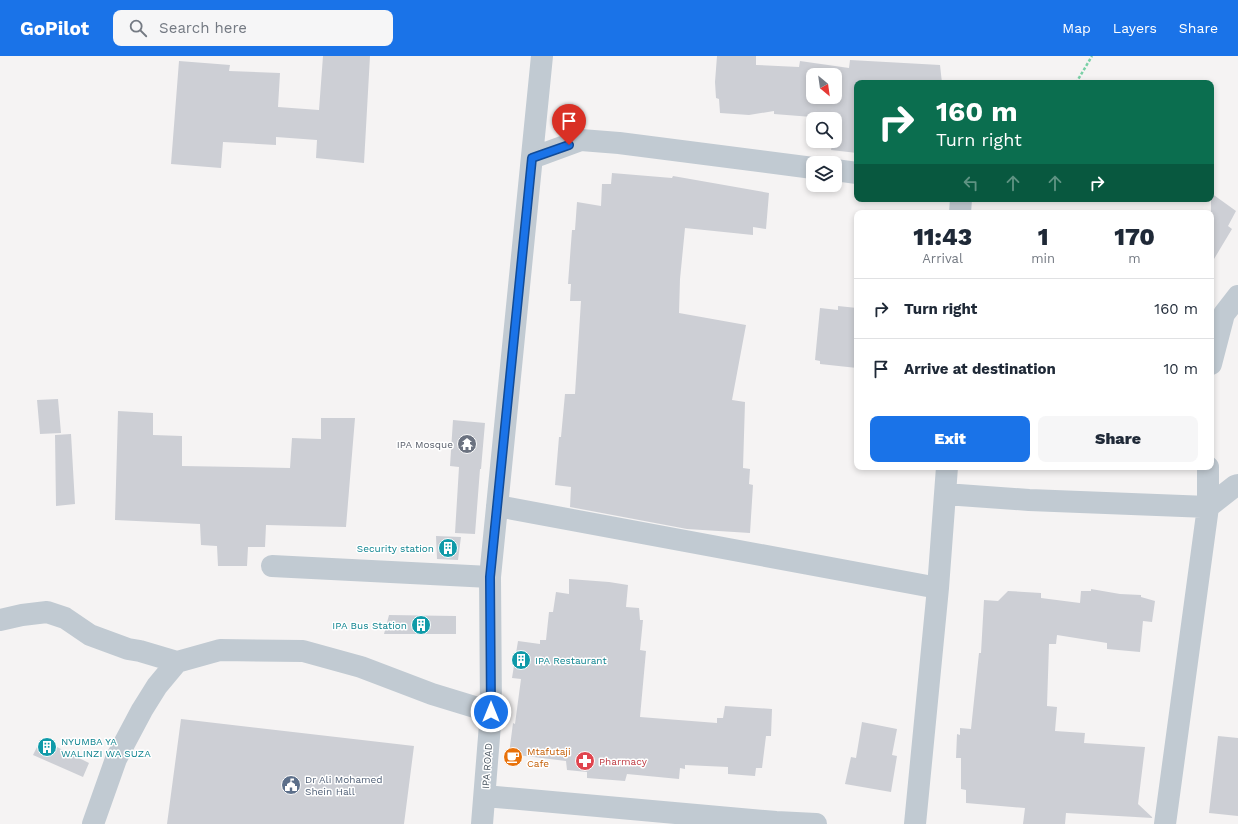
<!DOCTYPE html>
<html lang="en">
<head>
<meta charset="utf-8">
<style>
	body { margin:0; font-family:"Work Sans",sans-serif; background:#f6f6f7; color:#1f2937; height:100vh; display:flex; flex-direction:column; font-size:15px; white-space:nowrap }
	* { box-sizing:border-box; margin:0 }
	p { font-size:13px; color:#747a83 }
	.icon { flex:none; width:22px; height:22px; fill:none; stroke:currentColor; stroke-width:2; stroke-linecap:round; stroke-linejoin:round }
	.map { position:relative; flex:1; overflow:hidden }
	.drawer { position:absolute; left:854px; top:154px; width:360px; height:260px; display:flex; flex-direction:column; background:#fff; border-radius:8px; box-shadow:0 2px 6px #0003 }
	.drawer>* { flex:none }
	.guide { position:absolute; left:854px; top:24px; width:360px; height:122px; border-radius:8px; box-shadow:0 2px 6px #0003; background:#0b6e4f; color:#fff; overflow:hidden }
	.needle { width:26px; rotate:151deg }
	.fabs { position:absolute; left:806px; top:12px; display:grid; gap:8px }
	.fabs a { display:grid; place-items:center; width:36px; height:36px; border-radius:8px; background:#fff; box-shadow:0 2px 6px #0003; font-size:20px }
	.pin { position:absolute; display:grid; place-items:center; width:34px; height:34px; color:#fff; margin:-41px -17px; border-radius:50% 50% 50% 0; rotate:-45deg; box-shadow:0 0 4px #0007 }
	.pin .icon { rotate:45deg }
	.me { position:absolute; width:44px; margin:-22px; rotate:0deg; stroke-linejoin:round; filter:drop-shadow(0 0 3px #0008) }
	.turn { display:flex; align-items:center; gap:14px; height:84px; padding:0 16px; font-size:18px }
	.turn .icon { width:52px; height:52px; stroke-width:2.5 }
	.turn b { display:block; font-size:28px; line-height:34px }
	.lanes { display:flex; align-items:center; height:38px; padding:0 16px; background:#0003; justify-content:center; gap:20px; direction:ltr }
	.lanes .off { opacity:.35 }
	.eta { display:flex; justify-content:space-evenly; align-items:center; height:68px; text-align:center }
	.eta b { font-size:24px; font-weight:800; line-height:28px }
	.cta { display:flex; gap:8px; margin-top:auto; padding:8px 16px }
	.cta a { flex:1; height:46px; border-radius:8px; background:#1a73e8; color:#fff; font-size:16px; font-weight:800; line-height:46px; text-align:center }
	.cta a+a { background:#f6f6f7; color:#1f2937 }
	ul { padding:0; list-style:none }
	li { display:flex; align-items:center; gap:12px; height:60px; padding:0 16px; border-top:1px solid #e0e1e3 }
	li div { flex:1 }
	li b { display:block; font-size:15px }
	li em { font-style:normal }
	header { display:flex; align-items:center; gap:24px; box-sizing:border-box; height:56px; padding:0 20px; background:#1a73e8; color:#fff }
	header strong { font-size:19px }
	nav { display:flex; gap:22px; margin-inline-start:auto; font-size:14px }
	.search { width:280px; height:36px; background:#f6f6f7; display:flex; align-items:center; gap:10px; box-sizing:border-box; padding:0 14px; border-radius:8px; color:#747a83; font-size:15px }
	.map>svg:first-child { display:block }
</style>
</head>
<body>
<header>
<strong>GoPilot</strong>
<div class="search"><svg class="icon" aria-label="search" viewBox="0 0 24 24"><circle cx="10" cy="10" r="6"/><path d="M15 15l6 6"/></svg>Search here</div>
<nav><a>Map</a><a>Layers</a><a>Share</a></nav>
</header>
<div class="map">
<svg width="1238" height="768" viewBox="0 0 1238 768">
	<rect width="100%" height="100%" fill="#f5f3f3"/>
	<path fill="#cdcfd5" fill-rule="evenodd" d="M323,0h47l-6,107 -48,-5 1,-18 -41,-3v8l-53,-3 -2,26 -50,-4 8,-103 51,4 -1,6 51,2 -2,34 41,3z
		M717,0h39v9l43,2 1,-6 49,7 1,-8 90,5 2,18h-85v70l-26,-3 2,-9h2l2,-22 -63,-5v-3l-25,4 -29,-2 -1,-14 -3,-1 -1,-16zM813,19h22v22h-22z
		M612,117l60,5 1,-2 96,17 -3,36 -13,-2v8l-68,-7 -5,51 -1,34 67,12 -14,75 13,2 -2,66 7,1 -1,15 4,1 -3,48 -63,-4 -117,-22 1,-20 -16,-2 4,-48h2l4,-43h10l6,-93h-11l1,-17h-3l4,-54h3l2,-28 24,4 1,-22h9z
		M1211,137l25,18 -8,15 4,3 -21,35z
		M838,250l19,2v60l-37,-4v-3l-5,-1 5,-52 18,2z
		M58,343l3,34 -21,1 -3,-34z
		M118,355l35,2v22l29,1v30l108,2 2,-30 29,1v-21h34l-9,109 -80,-2 -1,22h-17l-1,19h-29l-1,-20 -16,-1 -1,-21 -85,-4z
		M453,364l32,3 -4,46h-1l-5,65 -20,-1 4,-66 -9,-1z
		M71,378l4,70 -19,2 -1,-71z
		M436,480l25,1 -3,23 -21,-1z
		M569,523l40,3 19,3 -2,22 13,1 1,12h3l-3,30 6,1 -6,66 77,6v-5h6l2,-12 47,3 -1,27h-5l-4,32h-6l-1,8 -27,-2v-7l-43,-2v4l-5,-1 -1,11 -52,-5 -2,7 -38,-3v-6l-20,-2 -1,-9 -57,-7 4,-31 2,1 6,-45 -9,-1 6,-37 22,3v-4h6l3,-28h4l3,-20 13,2z
		M1091,533l29,5 21,1v2l14,4 -3,21 -9,-1 -3,31 -33,-3v-6l-50,-8 -1,9h-7l-2,62 10,1 -2,24 30,2 -1,10 61,4 -7,57 15,14 -87,-5 -1,11h-42l2,-16 -59,-5v-13l-5,-1v-31h-5l1,-24 3,1v-7l11,1 8,-76h2l3,-53 14,1 10,-10 33,2v5l39,5 1,-12h10z
		M389,559l67,1v18h-72z
		M181,663l233,27 -10,78h-237z
		M862,666l35,7 -5,26 5,1 -6,36 -46,-8 6,-27 5,1z
		M1218,680l20,2v78l-29,-3z
		M41,683l48,24 -6,14 -50,-22z"/>
	<g fill="none" stroke-linecap="round" stroke-linejoin="round">
		<path stroke="#7ad0a6" stroke-width="2.5" stroke-dasharray="3 2" stroke-linecap="butt" d="M1076,27l16,-27"/>
		<path stroke="#c1cad2" stroke-width="22" d="M532,102l49,-18 38,3 194,25
			M835,114l22,3
			M960,157l1,-14
			M1211,308l13,-50 14,-18
			M945,438l84,6 179,7 27,-21 3,-1
			M497,450l441,82
			M272,510l218,11
			M0,564l22,-5 25,-3 18,6 25,17 38,14 12,2 37,11 43,-12 83,1 58,16 71,27 59,18
			M485,740l291,26 40,2
			M93,768l23,-65 26,-49 15,-24 20,-24
			M482,768l9,-112 -1,-135 52,-521
			M915,768l23,-236 9,-121
			M1165,768l43,-317v-40"/>
	</g>
	<g fill="none" stroke-linecap="round" stroke-linejoin="round">
		<defs>
			<path id="route" d="M491,656l-1,-135 42,-419 37,-13"/>
		</defs>
		<use href="#route" stroke="#114b97" stroke-width="10"/>
		<use href="#route" stroke="#1a73e8" stroke-width="7"/>
	</g>
	<defs>
		<symbol id="temple-disc" viewBox="-11 -11 22 22"><circle r="9.5" fill="#6b7280" stroke="#fff"/><path d="M0-6L5-2H3V0L6.5 2.5H4V6H1.5V3h-3V6H-4V2.5H-6.5L-3 0V-2H-5Z" fill="#fff"/></symbol>
		<symbol id="building-disc" viewBox="-11 -11 22 22"><circle r="9.5" fill="#0f9aa8" stroke="#fff"/><path d="M-4-6H4V6H1V3H-1V6H-4ZM-2.5-4.3h1.7v1.8h-1.7ZM.8-4.3h1.7v1.8H.8ZM-2.5-1h1.7V.8h-1.7ZM.8-1h1.7V.8H.8Z" fill="#fff"/></symbol>
		<symbol id="cafe-disc" viewBox="-11 -11 22 22"><circle r="9.5" fill="#e8710a" stroke="#fff"/><path d="M-5.5-4.5H6V0H3Q3 3.5 0 3.5H-2.5Q-5.5 3.5-5.5 0ZM3-3.2v2h1.7v-2ZM-6 4.5H4V6H-6Z" fill="#fff"/></symbol>
		<symbol id="pharmacy-disc" viewBox="-11 -11 22 22"><circle r="9.5" fill="#e0444e" stroke="#fff"/><path d="M-2-6h4v4h4v4h-4v4h-4v-4h-4v-4h4Z" fill="#fff"/></symbol>
		<symbol id="civic-disc" viewBox="-11 -11 22 22"><circle r="9.5" fill="#5c6f8a" stroke="#fff"/><path d="M-.6-6.5H3V-4.5H.6V-3L4-1V1h2V6H-6V1h2V-1L-.6-3ZM-1.2 2.5V6h2.4V2.5Z" fill="#fff"/></symbol>
	</defs>
	<g fill-rule="evenodd">
		<use href="#temple-disc" x="456" y="377" width="22" height="22"/>
		<use href="#building-disc" x="437" y="481" width="22" height="22"/>
		<use href="#building-disc" x="410" y="558" width="22" height="22"/>
		<use href="#building-disc" x="510" y="593" width="22" height="22"/>
		<use href="#building-disc" x="36" y="680" width="22" height="22"/>
		<use href="#cafe-disc" x="502" y="690" width="22" height="22"/>
		<use href="#pharmacy-disc" x="574" y="694" width="22" height="22"/>
		<use href="#civic-disc" x="280" y="718" width="22" height="22"/>
	</g>
	<g text-anchor="middle" dominant-baseline="central" stroke-width="3" stroke-linejoin="round" paint-order="stroke">
		<g font-size="10" fill="#5b616d" stroke="#fff" text-anchor="end">
			<text x="453" y="388">IPA Mosque</text>
		</g>
		<g font-size="10" fill="#0d838f" stroke="#fff" text-anchor="end">
			<text x="434" y="492">Security station</text>
			<text x="407" y="569">IPA Bus Station</text>
			<text x="535" y="604" text-anchor="start">IPA Restaurant</text>
			<text x="61" y="685" text-anchor="start">NYUMBA YA<tspan x="61" dy="12">WALINZI WA SUZA</tspan></text>
		</g>
		<g font-size="10" fill="#c56008" stroke="#fff" text-anchor="start">
			<text x="527" y="695">Mtafutaji<tspan x="527" dy="12">Cafe</tspan></text>
		</g>
		<g font-size="10" fill="#be3a42" stroke="#fff" text-anchor="start">
			<text x="599" y="705">Pharmacy</text>
		</g>
		<g font-size="10" fill="#4a5661" stroke="#fff">
			<text transform="translate(487 710) rotate(-86)">IPA ROAD</text>
		</g>
		<g font-size="10" fill="#4e5e75" stroke="#fff" text-anchor="start">
			<text x="305" y="723">Dr Ali Mohamed<tspan x="305" dy="12">Shein Hall</tspan></text>
		</g>
	</g>
</svg>
<div class="fabs">
<a><svg class="needle" viewBox="-14 -14 28 28"><path d="M0-13l5 13h-10z" fill="#e53935"/><path d="M0 13l5-13h-10z" fill="#747a83"/></svg></a>
<a><svg class="icon" aria-label="search" viewBox="0 0 24 24"><circle cx="10" cy="10" r="6"/><path d="M15 15l6 6"/></svg></a>
<a><svg class="icon" aria-label="layers" viewBox="0 0 24 24"><path d="M12 4l9 5-9 5-9-5zM3 14l9 5 9-5"/></svg></a>
</div>
<div class="pin" style="left:569px;top:89px;background:#d93025"><svg class="icon" aria-label="arrive" viewBox="0 0 24 24"><path d="M6 21V4h12l-3 4 3 4H6"/></svg></div>
<svg class="me" style="left:491px;top:656px" viewBox="-20 -20 40 40"><circle r="17" fill="#1a73e8" stroke="#fff" stroke-width="3"/><path d="M0-11L8 9 0 5-8 9z" fill="#fff"/></svg>
<div class="guide">
<div class="turn"><svg class="icon" aria-label="right" viewBox="0 0 24 24"><path d="M7 20v-9h11M14 6l5 5-5 5"/></svg><div><b>160 m</b>Turn right</div></div>
<div class="lanes"><svg class="icon off" aria-label="left" viewBox="0 0 24 24"><path d="M17 20v-9H6M10 6l-5 5 5 5"/></svg><svg class="icon off" aria-label="ahead" viewBox="0 0 24 24"><path d="M12 20V5M6 11l6-6 6 6"/></svg><svg class="icon off" aria-label="ahead" viewBox="0 0 24 24"><path d="M12 20V5M6 11l6-6 6 6"/></svg><svg class="icon" aria-label="right" viewBox="0 0 24 24"><path d="M7 20v-9h11M14 6l5 5-5 5"/></svg></div>
</div>
<section class="drawer">
<div class="eta">
<div><b>11:43</b><p>Arrival</p></div>
<div><b>1</b><p>min</p></div>
<div><b>170</b><p>m</p></div>
</div>
<ul>
<li><svg class="icon" aria-label="right" viewBox="0 0 24 24"><path d="M7 20v-9h11M14 6l5 5-5 5"/></svg><div><b>Turn right</b></div><em>160 m</em></li>
<li><svg class="icon" aria-label="arrive" viewBox="0 0 24 24"><path d="M6 21V4h12l-3 4 3 4H6"/></svg><div><b>Arrive at destination</b></div><em>10 m</em></li>
</ul>
<div class="cta"><a>Exit</a><a>Share</a></div>
</section>
</div>
</body>
</html>
